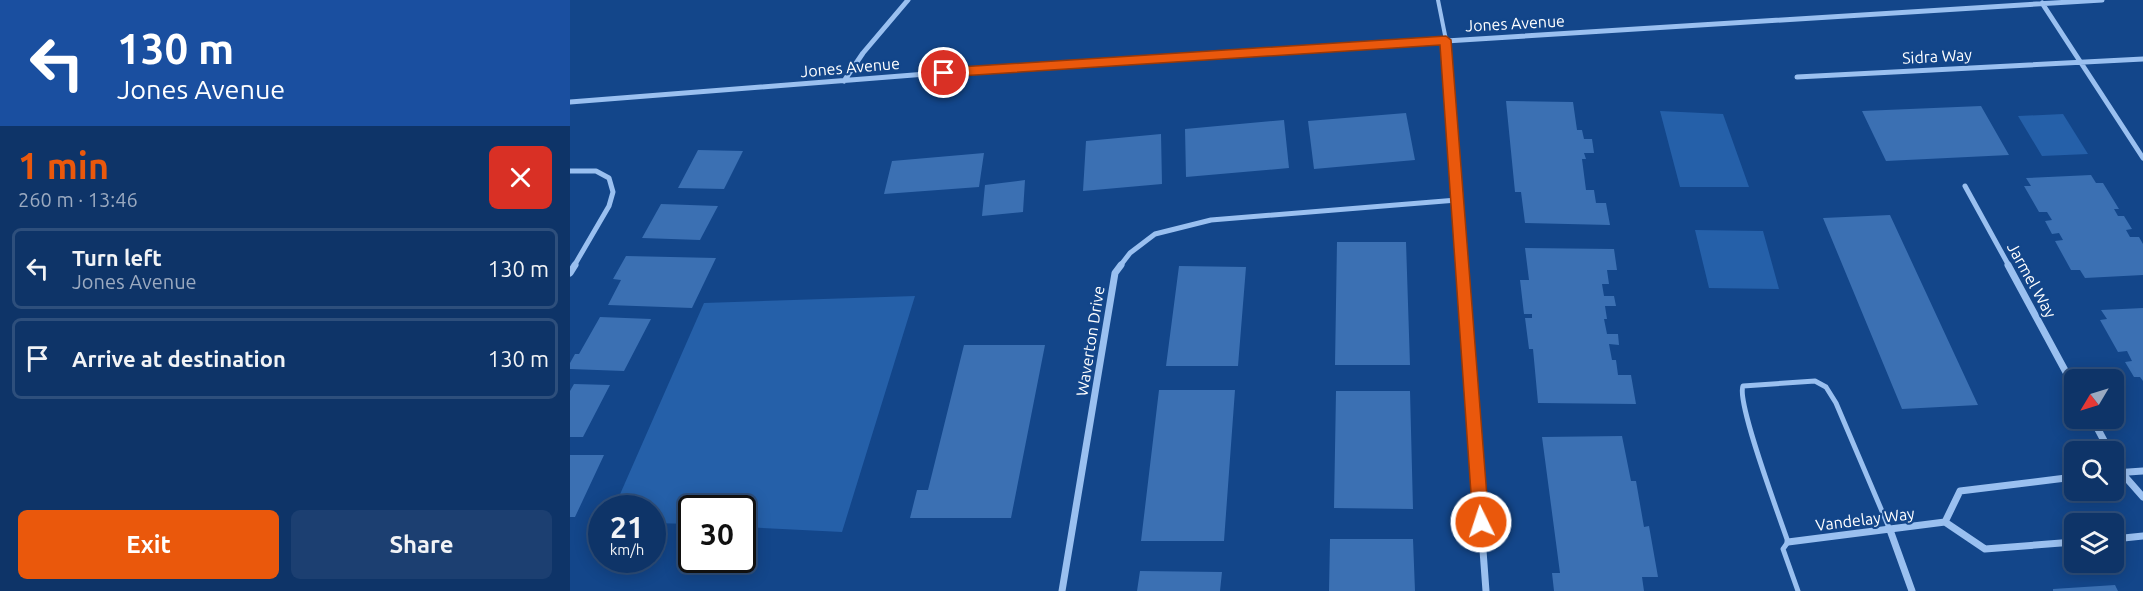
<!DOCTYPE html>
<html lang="en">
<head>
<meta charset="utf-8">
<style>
	body { margin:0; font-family:Ubuntu,sans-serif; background:#1c3f71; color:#f1f3f6; height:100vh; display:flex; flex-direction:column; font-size:22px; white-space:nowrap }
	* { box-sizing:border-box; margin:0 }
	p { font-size:20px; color:#9baac0 }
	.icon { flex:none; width:33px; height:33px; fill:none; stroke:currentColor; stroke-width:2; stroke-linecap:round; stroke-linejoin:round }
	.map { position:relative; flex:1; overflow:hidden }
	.side { display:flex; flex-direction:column; background:#0e3468; width:570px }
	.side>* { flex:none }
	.top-card { background:#1a4fa0; color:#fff; overflow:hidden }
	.needle { width:39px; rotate:232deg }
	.fabs { position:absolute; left:1494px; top:369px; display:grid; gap:12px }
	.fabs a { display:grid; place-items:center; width:60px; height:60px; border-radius:9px; background:#0e3468; box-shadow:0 3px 15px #0003,0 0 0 2px #2e4f7c; font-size:30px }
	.speed { position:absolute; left:18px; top:495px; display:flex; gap:12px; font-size:30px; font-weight:700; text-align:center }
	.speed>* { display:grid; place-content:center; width:78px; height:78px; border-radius:50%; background:#0e3468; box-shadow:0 3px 15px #0003,0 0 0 2px #2e4f7c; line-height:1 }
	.speed small { font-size:15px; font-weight:400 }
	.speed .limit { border:3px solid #111; border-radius:9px; background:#fff; color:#111 }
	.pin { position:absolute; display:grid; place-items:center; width:51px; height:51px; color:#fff; margin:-26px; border:3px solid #fff; border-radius:50%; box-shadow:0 2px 6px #0007 }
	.me { position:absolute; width:66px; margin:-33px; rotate:356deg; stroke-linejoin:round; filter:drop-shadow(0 0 4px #0008) }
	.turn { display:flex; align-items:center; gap:21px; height:126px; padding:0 18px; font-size:27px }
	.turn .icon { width:78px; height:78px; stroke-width:2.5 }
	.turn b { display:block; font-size:42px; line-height:51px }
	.round { display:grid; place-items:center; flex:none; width:63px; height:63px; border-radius:9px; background:#1c3f71 }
	.overview { display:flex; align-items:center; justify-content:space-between; height:102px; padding:0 18px }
	h1 { font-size:36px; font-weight:700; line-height:45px; color:#ea580c }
	.primary-button { display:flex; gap:12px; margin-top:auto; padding:12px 18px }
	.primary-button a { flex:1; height:69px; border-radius:9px; background:#ea580c; color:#fff; font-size:24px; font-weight:700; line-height:69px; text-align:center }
	.primary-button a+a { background:#1c3f71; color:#f1f3f6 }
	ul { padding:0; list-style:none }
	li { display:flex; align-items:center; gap:18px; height:81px; margin:0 12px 9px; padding:0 6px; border:3px solid #2e4f7c; border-radius:9px }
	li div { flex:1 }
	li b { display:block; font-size:22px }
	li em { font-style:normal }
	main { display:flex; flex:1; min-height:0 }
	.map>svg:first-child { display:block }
</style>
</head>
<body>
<main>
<section class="side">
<div class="top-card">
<div class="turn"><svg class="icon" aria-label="left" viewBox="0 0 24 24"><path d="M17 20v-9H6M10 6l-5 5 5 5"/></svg><div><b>130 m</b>Jones Avenue</div></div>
</div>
<div class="overview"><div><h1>1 min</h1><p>260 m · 13:46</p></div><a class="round" style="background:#d93025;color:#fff"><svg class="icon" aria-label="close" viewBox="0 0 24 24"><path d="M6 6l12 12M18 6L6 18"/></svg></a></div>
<ul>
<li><svg class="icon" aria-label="left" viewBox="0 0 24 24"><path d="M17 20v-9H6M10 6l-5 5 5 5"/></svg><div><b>Turn left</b><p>Jones Avenue</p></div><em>130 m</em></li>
<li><svg class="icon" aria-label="arrive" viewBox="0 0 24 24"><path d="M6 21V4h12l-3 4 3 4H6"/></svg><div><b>Arrive at destination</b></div><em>130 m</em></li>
</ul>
<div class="primary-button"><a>Exit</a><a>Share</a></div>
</section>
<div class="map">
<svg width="1573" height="591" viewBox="0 0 1573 591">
	<rect width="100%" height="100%" fill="#13468a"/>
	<path fill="#2560a9" d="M1090,111l63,3 26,73h-69z
		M1493,114l25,40 -46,2 -24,-40z
		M1125,230l68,1 16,58 -70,-1z
		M345,296l-73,236 -99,-5 -1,-19h-50l-1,16 -38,-1 -1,-15h-38l90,-205z"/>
	<path fill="#3b70b3" d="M936,101l67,1 4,28h5l2,9h8l2,14h-10l2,6h-4l4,31h8l2,13h10l4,22 -85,-2 -4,-31h-6z
		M1411,106l28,49 -123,6 -24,-50z
		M836,113l9,47 -101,9 -6,-48z
		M714,120l5,48 -103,9 -1,-48z
		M591,134l1,50 -79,7 3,-50z
		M128,150l45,1 -19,38 -46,-1z
		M414,153l-5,34 -95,7 8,-33z
		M1521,175l5,8h7l16,26h-5l4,7h6l8,13 -6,1 4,7h9l4,7v31l-58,3 -5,-8h-9l-16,-29 8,-1 -4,-7 -7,1 -7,-13 7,-1 -5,-8h-8l-15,-26h7l-5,-8z
		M455,180l-2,32 -41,4 3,-31z
		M91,204l57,2 -18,34 -58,-2z
		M1320,215l88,190 -76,4 -79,-191z
		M767,242h69l4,123h-75z
		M955,248l89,1 3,21h-10l2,14h-7l2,12h10l2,10h-11l2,13h-3l3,15h11l1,11 -10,-1 3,16h4l2,15h13l5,29 -98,-1 -5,-54h-4l-4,-31h7v-4h-8l-4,-34h9z
		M56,256l90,2 -24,50 -84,-3 13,-25 -8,-1z
		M609,266l67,1 -8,99h-72z
		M1573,308v73l-3,-4h-6l-9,-15 7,-1 -5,-10 -9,1 -18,-32 7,-1 -6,-9z
		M30,317l51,2 -27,52 -54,-2v-6l5,-9h4z
		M394,345h81l-34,173h-101l7,-28h11z
		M4,384l36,1 -27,52h-13v-46z
		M589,390h76l-11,151h-83z
		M766,391h74l3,118 -79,-1z
		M1052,436l9,45h5l8,46 5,-1 9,51h-16l2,14h-90l-2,-18h8l-18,-136z
		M0,455h34l-29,62h-5z
		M760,539h83l2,52h-86z
		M570,571l82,1 -2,19h-83z
		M1545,585l3,6h-65v-2z"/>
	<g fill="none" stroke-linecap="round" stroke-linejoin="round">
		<path stroke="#9ac0f0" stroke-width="4" d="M868,0l8,40"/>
		<path stroke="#9ac0f0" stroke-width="5" d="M1228,591l-15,-42 5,-7c-8,-24 -52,-140 -45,-156l72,-5 11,6 10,16 54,127"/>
		<path stroke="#9ac0f0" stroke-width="5" d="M1472,3l101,155
			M876,40l16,226
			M1227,77l346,-18
			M274,81l19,-28 45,-53
			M0,102l394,-31 1138,-71
			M0,171h26l13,7 4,14 -4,14 -35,60
			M1395,186l44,80
			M550,266l10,-13 25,-19 56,-14 246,-20"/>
		<path stroke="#9ac0f0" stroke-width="7" d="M892,265l24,326
			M1438,265l66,122
			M0,273l5,-8
			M1522,418l18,34
			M1544,459l7,13 22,25
			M1544,473l29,-2
			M1375,522l15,-31 114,-14
			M1320,530l22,61
			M1544,539l29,-3
			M1218,542l157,-20 40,27 89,-7
			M492,591l53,-318 6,-8"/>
	</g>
	<path fill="#ea580c" stroke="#983908" stroke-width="1.5" d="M876,36l5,4 38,482 -2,5 -6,3 -5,-3 -3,-5 -33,-477 -496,32 -6,-4 6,-5z"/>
	<g text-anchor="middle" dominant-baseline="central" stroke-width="4.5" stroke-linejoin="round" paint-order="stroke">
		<g font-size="16" fill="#fff" stroke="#13468a">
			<text transform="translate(945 23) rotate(-3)">Jones Avenue</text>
			<text transform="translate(1367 56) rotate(-3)">Sidra Way</text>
			<text transform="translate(280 67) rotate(-5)">Jones Avenue</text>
			<text transform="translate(1462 280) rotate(61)">Jarmel Way</text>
			<text transform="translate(520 341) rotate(-81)">Waverton Drive</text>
			<text transform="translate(1295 519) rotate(-7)">Vandelay Way</text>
		</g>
	</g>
</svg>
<div class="fabs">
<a><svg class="needle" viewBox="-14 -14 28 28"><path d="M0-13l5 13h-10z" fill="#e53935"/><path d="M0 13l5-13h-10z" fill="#9baac0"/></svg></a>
<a><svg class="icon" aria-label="search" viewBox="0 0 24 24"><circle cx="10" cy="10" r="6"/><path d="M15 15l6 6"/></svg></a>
<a><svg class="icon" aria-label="layers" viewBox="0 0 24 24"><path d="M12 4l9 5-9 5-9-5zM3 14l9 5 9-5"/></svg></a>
</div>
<div class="speed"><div>21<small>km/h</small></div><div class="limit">30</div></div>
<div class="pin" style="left:374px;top:73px;background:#d93025"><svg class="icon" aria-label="arrive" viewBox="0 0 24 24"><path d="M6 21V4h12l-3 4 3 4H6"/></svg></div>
<svg class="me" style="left:911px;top:522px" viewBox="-20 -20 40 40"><circle r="17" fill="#ea580c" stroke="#fff" stroke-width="3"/><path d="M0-11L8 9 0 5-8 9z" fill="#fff"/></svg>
</div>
</main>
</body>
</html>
